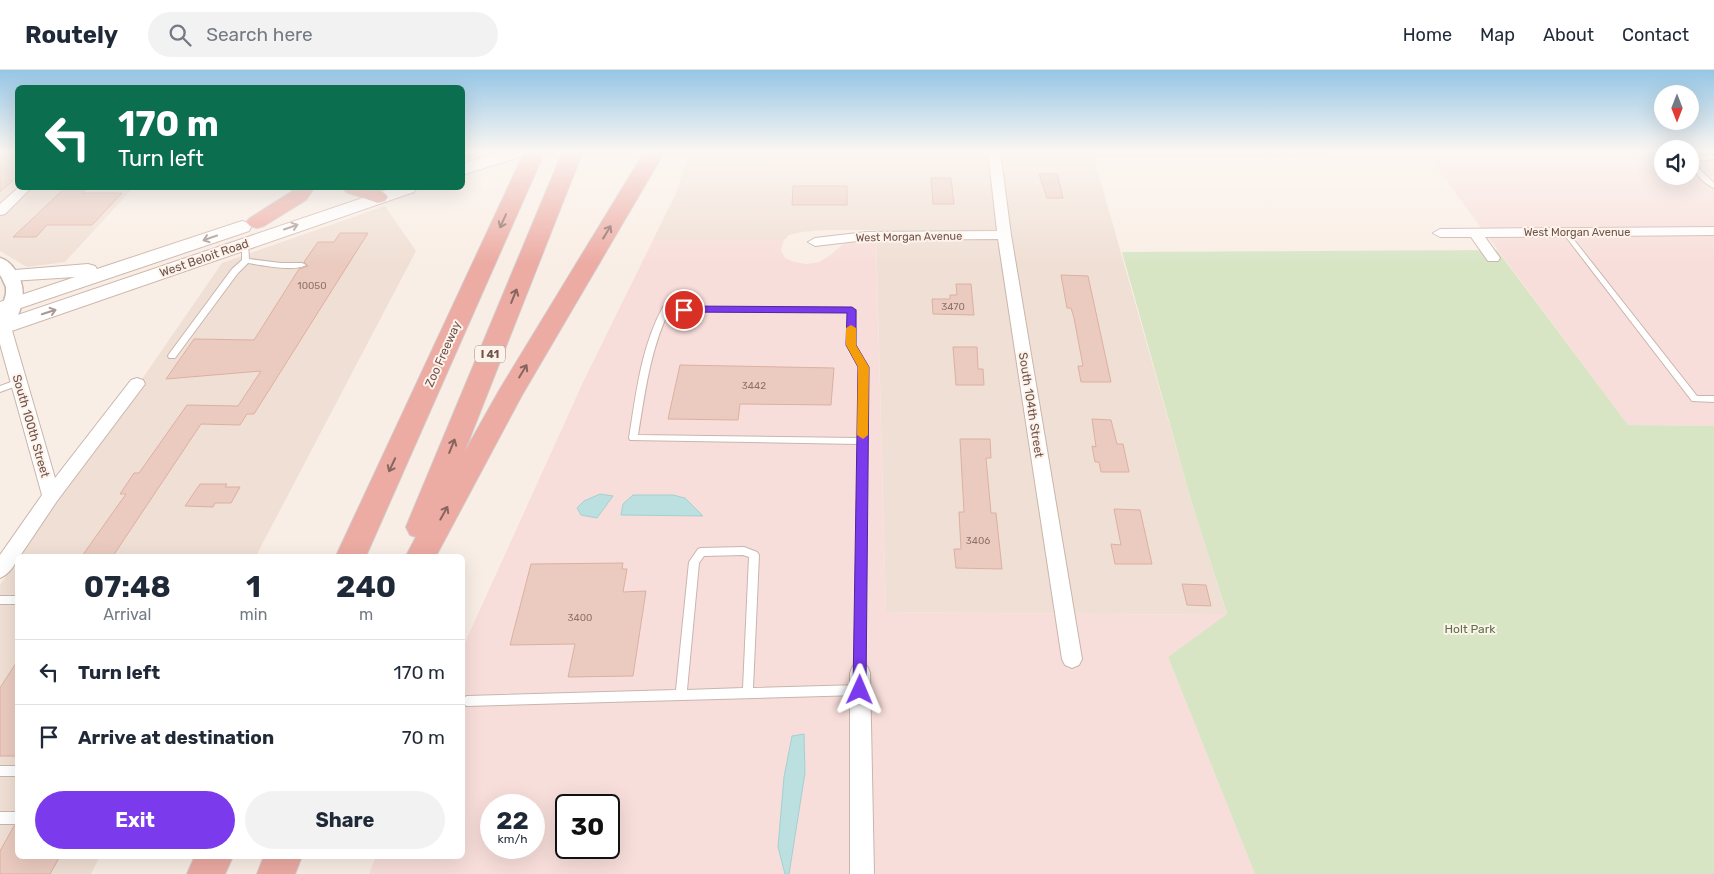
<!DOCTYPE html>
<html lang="en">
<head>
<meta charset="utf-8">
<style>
	body { margin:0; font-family:Rubik,sans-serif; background:#f2f2f3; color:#1f2937; height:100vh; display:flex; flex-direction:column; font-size:19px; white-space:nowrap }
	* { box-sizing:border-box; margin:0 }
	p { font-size:16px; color:#747a83 }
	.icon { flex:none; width:28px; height:28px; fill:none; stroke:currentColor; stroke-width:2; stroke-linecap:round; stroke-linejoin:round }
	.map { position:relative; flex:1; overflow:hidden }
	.panel { position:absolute; left:15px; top:484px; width:450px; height:305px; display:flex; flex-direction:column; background:#fff; border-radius:8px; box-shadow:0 5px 20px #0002 }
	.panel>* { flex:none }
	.banner { position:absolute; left:15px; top:15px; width:450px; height:105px; border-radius:8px; box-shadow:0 5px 20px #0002; background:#0b6e4f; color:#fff; overflow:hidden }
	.needle { width:32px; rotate:180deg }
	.controls { position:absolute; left:1654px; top:15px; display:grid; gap:10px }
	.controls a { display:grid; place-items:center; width:45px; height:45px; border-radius:50%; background:#fff; box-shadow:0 5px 20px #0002; font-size:25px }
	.speed { position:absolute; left:480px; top:724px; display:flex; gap:10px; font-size:25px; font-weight:700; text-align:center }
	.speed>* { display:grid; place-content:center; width:65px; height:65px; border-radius:50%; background:#fff; box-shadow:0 5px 20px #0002; line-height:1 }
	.speed small { font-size:12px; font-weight:400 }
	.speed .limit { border:2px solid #111; border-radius:8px; background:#fff; color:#111 }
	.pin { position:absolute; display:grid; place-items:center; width:42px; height:42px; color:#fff; margin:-21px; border:2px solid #fff; border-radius:50%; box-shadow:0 1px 5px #0007 }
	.me { position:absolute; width:55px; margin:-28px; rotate:1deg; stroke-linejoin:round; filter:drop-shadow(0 0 4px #0008) }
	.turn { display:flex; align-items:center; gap:18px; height:105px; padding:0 20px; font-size:22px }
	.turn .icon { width:65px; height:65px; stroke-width:2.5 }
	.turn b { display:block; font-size:35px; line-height:42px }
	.eta { display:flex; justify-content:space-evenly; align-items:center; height:85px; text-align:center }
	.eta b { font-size:30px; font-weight:700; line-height:35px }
	.button { display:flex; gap:10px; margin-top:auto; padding:10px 20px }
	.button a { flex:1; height:58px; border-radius:30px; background:#7c3aed; color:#fff; font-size:20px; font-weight:700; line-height:58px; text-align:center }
	.button a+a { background:#f2f2f3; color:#1f2937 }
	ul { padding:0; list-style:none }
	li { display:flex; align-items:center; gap:15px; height:65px; padding:0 20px; border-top:1px solid #e0e1e3 }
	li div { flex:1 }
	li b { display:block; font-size:19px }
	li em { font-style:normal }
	header { display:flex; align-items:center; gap:30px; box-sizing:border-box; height:70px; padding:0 25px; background:#fff; border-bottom:1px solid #e0e1e3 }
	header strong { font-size:24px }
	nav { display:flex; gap:28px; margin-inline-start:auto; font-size:18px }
	.search { width:350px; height:45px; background:#f2f2f3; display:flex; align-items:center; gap:12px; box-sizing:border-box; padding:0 18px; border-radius:28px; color:#747a83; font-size:19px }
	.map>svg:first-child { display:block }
</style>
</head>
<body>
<header>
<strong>Routely</strong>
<div class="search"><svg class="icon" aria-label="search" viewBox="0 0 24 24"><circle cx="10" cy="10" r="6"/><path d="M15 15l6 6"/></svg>Search here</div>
<nav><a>Home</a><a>Map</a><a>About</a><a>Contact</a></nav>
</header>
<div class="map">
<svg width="1714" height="804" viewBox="0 0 1714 804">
	<rect width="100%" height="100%" fill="#f9eee5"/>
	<path fill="#f0dfd4" d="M0,81h17l1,37h115l-68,74 -38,5 -27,-16z
		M690,81h972v8l-568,-1 97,342 36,115 -341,-3 -10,-382h-54l-20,2 -13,3 -5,5h-131l23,-47z
		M385,136l31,45 -160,305h-236l202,-293z
		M17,490l1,296h82l-9,18h-91v-289z"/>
	<path fill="#f8deda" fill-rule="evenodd" d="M1690,81h24v275l-86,-1 -198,-266h232v17h28z
		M653,170h131l-3,10 4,8 9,4 13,2 12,-2 10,-6 14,-12 10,-3h23l10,371 341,3 -59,42 87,217h-886l7,-18h86l1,-209 121,-267zM491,735h43v43h-43zM566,735h43v43h-43z"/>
	<path fill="#d7e5c5" d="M1497,180l131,175 86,1v448h-459l-87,-217 59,-43 -36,-114 -69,-248z"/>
	<path fill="#bce0e0" stroke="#a3d0d1" d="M600,424l13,2 -16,22 -16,-3 -4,-7 7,-7z
		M633,425h40l12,3 18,18 -82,-1 2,-11z
		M804,664l1,39 -16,101h-4l-7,-27 6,-70 8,-41z"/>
	<path fill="#ebcbc0" stroke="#dcb0a2" d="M5,87h13v19l-18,16v-31z
		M1039,104h18l6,24h-16z
		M931,108h20l3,26h-21z
		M793,116h54v19h-55z
		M65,118h22l-5,5h40l-30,32h-45l-11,12h-23z
		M340,163h28l-114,181h-7l-7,11 -39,-1 -88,132h-31l44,-62h-6l14,-21h5l48,-68 51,1 23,-35 -95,8 28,-40 60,1 45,-71 9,-3 -4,-4 14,-20h16z
		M1061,205l27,1 23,106h-30l-3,-16h5l-9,-48 -3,-10h-4z
		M956,214h15l3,31 -41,-1 -1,-15h18v-4h7z
		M953,277h24l1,22h5l1,16h-28z
		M680,295l154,3 -3,37 -91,-1 -2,16 -70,-1z
		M1092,349l19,1 6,24h6l6,28h-28l-2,-10h-4l-3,-16 4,1z
		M960,369h30l1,19h-5l5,55h5l6,56 -46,-1 -2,-19h7l-2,-37h5z
		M200,414h27l-2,3h15l-9,16h-16l-2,4 -28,-1z
		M1114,439l26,1 12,54h-37l-4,-20 10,1z
		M623,493l-1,6h5l-4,23 23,-1 -13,85 -65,1 7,-33 -65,1 21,-81z
		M1182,514l24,1 5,21 -24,-1z
		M18,590v96h-18v-68z
		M14,756h4v30h42l-10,18h-50v-23z"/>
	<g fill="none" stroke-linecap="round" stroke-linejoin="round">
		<defs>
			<path id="service" d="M1714,85v4l-17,2 3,9 14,13v5c-11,-5 -22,-16 -23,-29l3,-2z
				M1565,160l2,1 130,165h17v6l-22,-1 -129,-168 -1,-1z
				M245,172l3,2 1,15 32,4h21l4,2c-11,7 -45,0 -58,-2l-10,10 -63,85h-6l-1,-2 1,-2 63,-85 10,-9v-16z
				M663,237l189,1 4,2 -1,35 12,22 -2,306 -1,3 -4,2 -4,-2 -1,-3 3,-229 -228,-4 -1,-2c7,-44 12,-91 34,-131zM669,241l179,1 -1,33 12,22 -1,71 -220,-3c7,-42 12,-85 31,-124z
				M19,309l4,3 -1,2 -22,8v-6z
				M744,477l13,5 2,3 -6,133 107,-3 4,2 1,3 -1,3 -4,2 -393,11 -4,-2v-6l4,-2 209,-6 13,-128 9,-13 3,-1zM743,485l6,2 -6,131 -56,2 12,-127 5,-7z
				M0,526h18v8h-18z
				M0,696h18v10h-18z
				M0,742h18v12h-18z"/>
			<path id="minor" d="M988,81h12l11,84 71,424 -3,6 -7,3 -7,-3 -3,-6 -64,-420 -132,1 -51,6 -7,-4 7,-4 51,-6 131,-1z
				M18,118h13l-26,26 -5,1v-11z
				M1714,157v8l-229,2 15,21 -2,3h-10l-17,-24h-31l-7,-4 7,-4z
				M3,252l5,1 3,4 44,151 76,-98 6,-2 6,2 2,4 -88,117 -37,55h-2c-2,9 -10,19 -18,22v-23l42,-60 -42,-151v-21z
				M860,594l7,2 3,7 4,201h-24v-201l3,-7z"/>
			<path id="tertiary" d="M0,188c7,2 11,6 15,12 14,20 7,41 -5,61l-10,1v-18l6,-20v-7l-6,-13z"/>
			<path id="secondary" d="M462,81h10l-2,4 -8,2z
				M503,81h25l-2,4 -64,20v-11z
				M392,118h25l-3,4 -414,143v-14z
				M242,151l7,2 2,4 -2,4 -249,84v-13l75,-25 -65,4 -7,-2 -3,-4 3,-4 85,-7 7,2 2,3z"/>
			<path id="motorway" d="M525,81h20l-179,405h-30z
				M563,81h20l-119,302 36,-64 145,-238h20l-143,244 -86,161h-30l10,-19 -6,-2 -4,-8z
				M294,118h20l-8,12 -42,26 -7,2 -7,-2 -4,-4 4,-4 41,-26z
				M343,118c13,-2 37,-3 45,9l-3,4 -7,2 -32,-11z
				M195,786h38l-8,18h-38z
				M264,786h38l-7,18h-38z"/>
		</defs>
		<use href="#service" stroke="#c9b5ac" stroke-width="2"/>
		<use href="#minor" stroke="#c9b5ac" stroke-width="2"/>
		<use href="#tertiary" stroke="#c9b5ac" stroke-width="3"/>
		<use href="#secondary" stroke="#ceb7ad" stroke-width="2"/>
		<use href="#motorway" stroke="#d4ccca" stroke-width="2"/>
		<use href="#service" fill="#fff" fill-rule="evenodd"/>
		<use href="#minor" fill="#fff" fill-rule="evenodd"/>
		<use href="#tertiary" fill="#fff" fill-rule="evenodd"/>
		<use href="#secondary" fill="#fff" fill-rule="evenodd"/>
		<use href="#motorway" fill="#ecaba3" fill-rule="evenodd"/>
	</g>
	<defs><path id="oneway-shaft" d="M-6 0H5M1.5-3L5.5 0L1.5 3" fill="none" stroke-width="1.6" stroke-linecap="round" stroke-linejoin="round" transform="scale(1.25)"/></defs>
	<g stroke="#88655e">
		<use href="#oneway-shaft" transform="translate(503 151) rotate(114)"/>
		<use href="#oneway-shaft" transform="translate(607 162) rotate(-59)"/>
		<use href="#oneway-shaft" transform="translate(514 226) rotate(-68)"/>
		<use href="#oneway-shaft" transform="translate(523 301) rotate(-59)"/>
		<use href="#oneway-shaft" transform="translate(452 376) rotate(-68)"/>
		<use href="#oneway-shaft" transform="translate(392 395) rotate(115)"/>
		<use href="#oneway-shaft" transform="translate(444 443) rotate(-61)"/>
	</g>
	<g stroke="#a99894">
		<use href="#oneway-shaft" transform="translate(291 157) rotate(-19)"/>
		<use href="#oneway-shaft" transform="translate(210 168) rotate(161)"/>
		<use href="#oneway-shaft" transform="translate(49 242) rotate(-18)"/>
	</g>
	<linearGradient id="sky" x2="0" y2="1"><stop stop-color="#96c6e5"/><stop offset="0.42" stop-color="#fcf7f3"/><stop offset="1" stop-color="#fcf7f3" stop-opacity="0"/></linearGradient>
	<rect width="1714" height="194" fill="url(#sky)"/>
	<path fill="#7c3aed" stroke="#51269a" d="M684,236l168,1 4,3v35l13,22 -3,323 -2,5 -4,2 -5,-2 -2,-5 5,-323 -12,-22 1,-32 -166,-1v-5z"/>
	<path fill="#f59e0b" d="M851,255l5,3v17l13,22 -1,68 -5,4 -6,-4 1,-68 -12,-22v-17z"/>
	<g text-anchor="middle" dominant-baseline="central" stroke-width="4" stroke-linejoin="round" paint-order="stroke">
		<g font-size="10" fill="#8e726a">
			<text x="312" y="216">10050</text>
			<text x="953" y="237">3470</text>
			<text x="754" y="316">3442</text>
			<text x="978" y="471">3406</text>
			<text x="580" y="548">3400</text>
		</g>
		<g font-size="11" fill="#6f544d" stroke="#fdf3ea">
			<text x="1577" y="162">West Morgan Avenue</text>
			<text transform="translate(909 167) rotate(-1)">West Morgan Avenue</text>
		</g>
		<rect fill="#fdf3ea" stroke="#9a847c" stroke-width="1" x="475" y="275.5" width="30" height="17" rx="4"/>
		<g font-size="11" font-weight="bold" fill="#6f544d">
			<text x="490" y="284">I 41</text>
		</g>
		<g font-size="12" fill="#6f544d" stroke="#fdf3ea">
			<text transform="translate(204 188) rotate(-19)">West Beloit Road</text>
			<text transform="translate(443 284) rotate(-66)">Zoo Freeway</text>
			<text transform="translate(1031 335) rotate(81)">South 104th Street</text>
			<text transform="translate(31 356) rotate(74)">South 100th Street</text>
		</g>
		<g font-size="12" fill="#5b7347" stroke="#fdf3ea">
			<text x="1470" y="559">Holt Park</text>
		</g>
	</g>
</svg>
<div class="controls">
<a><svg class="needle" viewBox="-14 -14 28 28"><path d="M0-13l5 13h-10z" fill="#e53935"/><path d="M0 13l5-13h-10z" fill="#747a83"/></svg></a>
<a><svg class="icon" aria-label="sound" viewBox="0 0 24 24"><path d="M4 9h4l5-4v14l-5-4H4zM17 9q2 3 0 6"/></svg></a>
</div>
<div class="speed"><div>22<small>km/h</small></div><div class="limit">30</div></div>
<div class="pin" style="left:684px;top:240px;background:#d93025"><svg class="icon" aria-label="arrive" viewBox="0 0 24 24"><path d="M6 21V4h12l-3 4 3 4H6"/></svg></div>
<svg class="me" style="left:860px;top:620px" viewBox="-20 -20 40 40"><path d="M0-17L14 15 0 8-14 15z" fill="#7c3aed" stroke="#fff" stroke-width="4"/></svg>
<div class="banner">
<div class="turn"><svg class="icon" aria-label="left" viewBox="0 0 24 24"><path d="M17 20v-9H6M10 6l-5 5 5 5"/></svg><div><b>170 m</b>Turn left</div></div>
</div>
<section class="panel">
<div class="eta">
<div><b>07:48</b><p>Arrival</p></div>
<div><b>1</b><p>min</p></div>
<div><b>240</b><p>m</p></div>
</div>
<ul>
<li><svg class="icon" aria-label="left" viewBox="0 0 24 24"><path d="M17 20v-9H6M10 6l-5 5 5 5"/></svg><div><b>Turn left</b></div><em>170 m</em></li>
<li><svg class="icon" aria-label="arrive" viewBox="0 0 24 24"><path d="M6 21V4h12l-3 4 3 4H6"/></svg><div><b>Arrive at destination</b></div><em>70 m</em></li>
</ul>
<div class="button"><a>Exit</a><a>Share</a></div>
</section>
</div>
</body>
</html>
